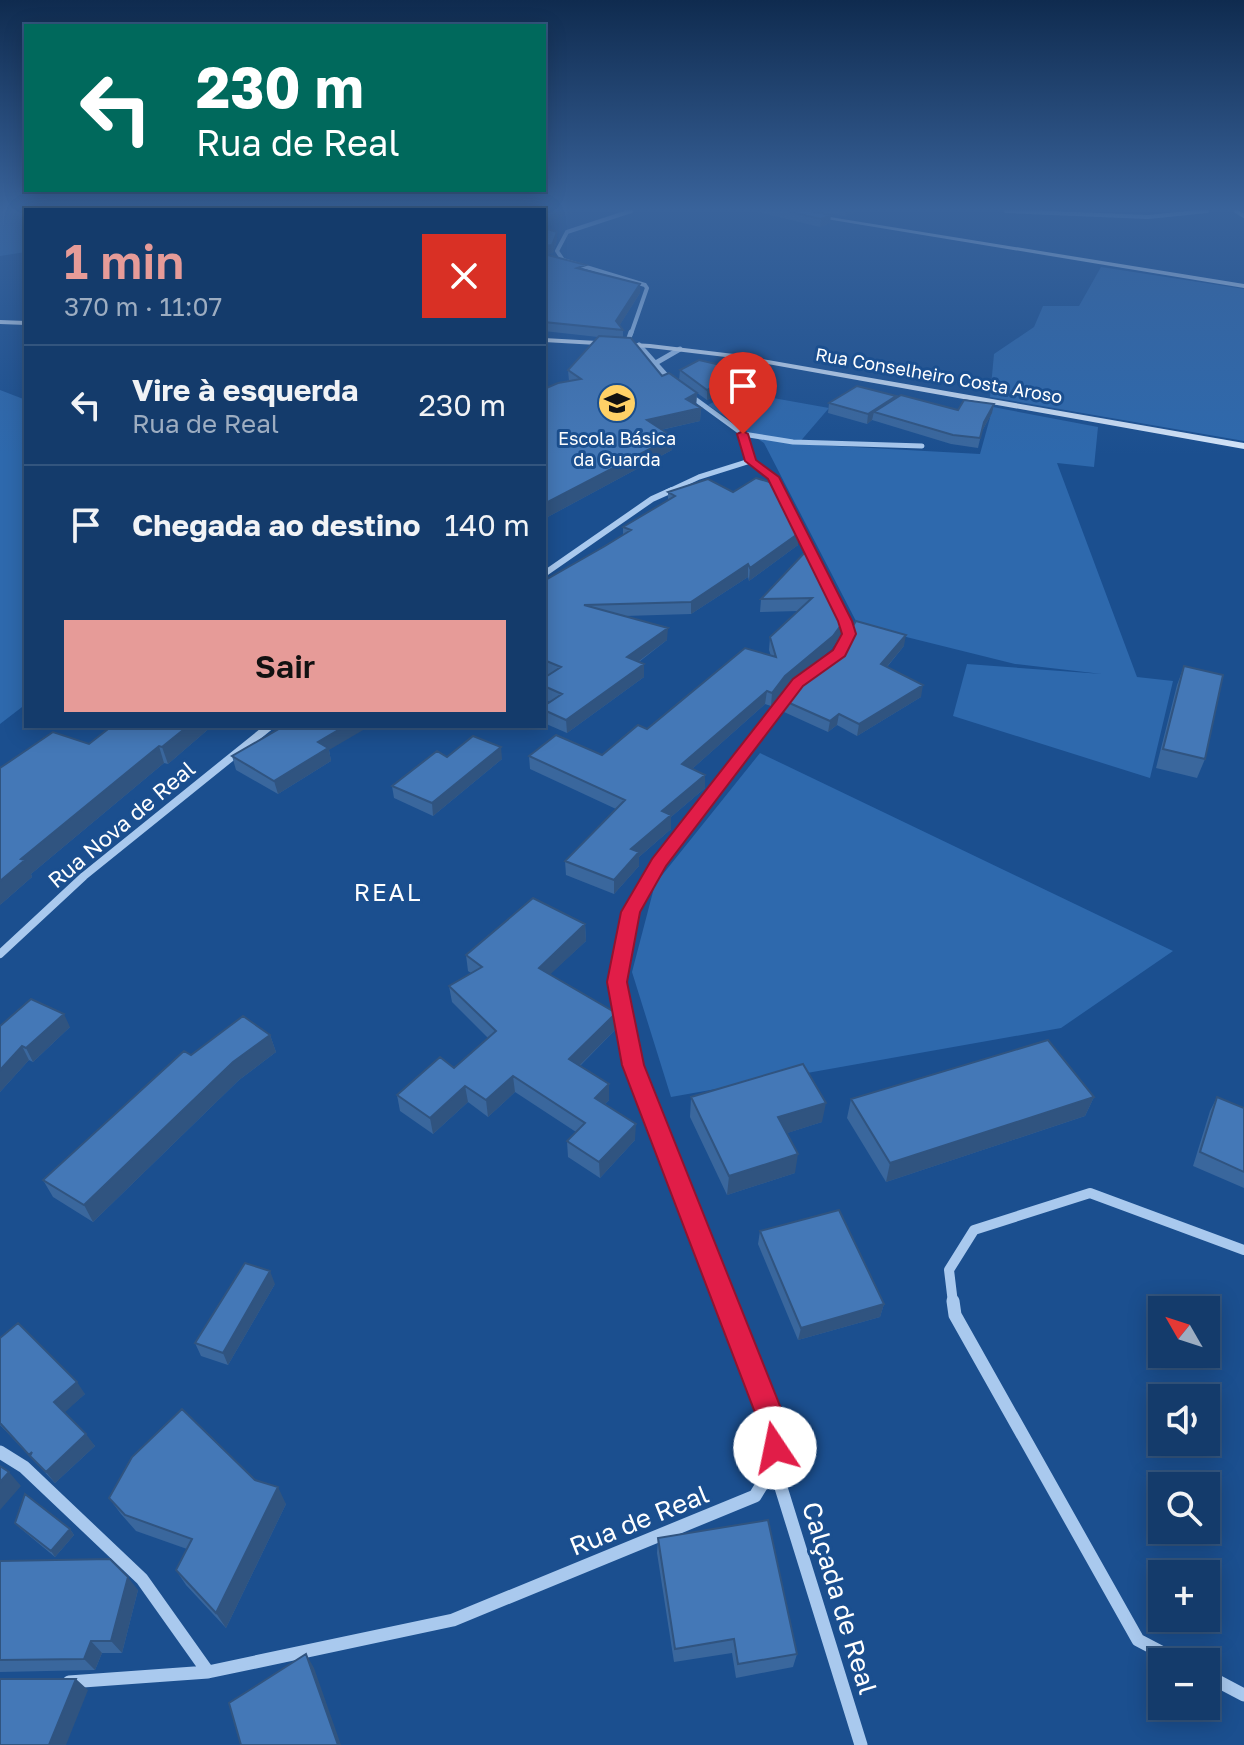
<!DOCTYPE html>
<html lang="pt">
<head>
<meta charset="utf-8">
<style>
	body { margin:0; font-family:"Golos Text",sans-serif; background:#1d4271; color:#f1f3f6; height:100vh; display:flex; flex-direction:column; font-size:30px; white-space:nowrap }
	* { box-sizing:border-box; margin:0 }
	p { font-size:26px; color:#9dadc1 }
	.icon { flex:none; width:44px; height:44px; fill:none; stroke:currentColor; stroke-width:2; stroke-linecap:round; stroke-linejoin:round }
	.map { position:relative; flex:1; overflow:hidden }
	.side { position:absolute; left:24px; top:208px; width:522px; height:520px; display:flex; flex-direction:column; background:#143b6b; border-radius:0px; box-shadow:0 4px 20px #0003,0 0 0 2px #33557e }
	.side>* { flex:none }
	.top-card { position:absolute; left:24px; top:24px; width:522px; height:168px; border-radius:0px; box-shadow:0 4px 20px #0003,0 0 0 2px #33557e; background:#00695c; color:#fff; overflow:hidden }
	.needle { width:52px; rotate:309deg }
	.fabs { position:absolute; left:1148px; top:1296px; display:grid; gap:16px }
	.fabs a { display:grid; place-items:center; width:72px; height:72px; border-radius:0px; background:#143b6b; box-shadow:0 4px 20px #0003,0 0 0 2px #33557e; font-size:40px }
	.pin { position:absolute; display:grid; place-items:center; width:68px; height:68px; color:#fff; margin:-82px -34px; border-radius:50% 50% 50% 0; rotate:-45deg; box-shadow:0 0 8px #0007 }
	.pin .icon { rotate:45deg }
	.me { position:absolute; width:88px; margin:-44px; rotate:349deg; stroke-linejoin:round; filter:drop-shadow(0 0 6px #0008) }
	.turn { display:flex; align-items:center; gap:28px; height:168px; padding:0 40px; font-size:36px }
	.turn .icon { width:104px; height:104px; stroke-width:2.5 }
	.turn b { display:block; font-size:56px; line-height:68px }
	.round { display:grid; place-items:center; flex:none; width:84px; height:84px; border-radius:0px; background:#1d4271 }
	.head { display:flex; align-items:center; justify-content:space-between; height:136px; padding:0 40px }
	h1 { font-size:48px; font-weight:600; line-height:60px; color:#e69b98 }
	.primary-button { display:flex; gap:16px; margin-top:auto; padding:16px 40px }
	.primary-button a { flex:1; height:92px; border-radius:0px; background:#e69b98; color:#111; font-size:32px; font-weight:600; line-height:92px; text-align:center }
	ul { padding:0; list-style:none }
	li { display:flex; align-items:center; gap:24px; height:120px; padding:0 40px; border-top:2px solid #33557e }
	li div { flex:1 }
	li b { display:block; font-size:30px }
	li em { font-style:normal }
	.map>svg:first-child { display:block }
</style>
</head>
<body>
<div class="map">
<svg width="1244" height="1745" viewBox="0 0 1244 1745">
	<rect width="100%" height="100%" fill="#1b4f8f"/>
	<path fill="#2e69ad" d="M0,211h26v41l-26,4z
		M1101,267l143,22v152l-254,-44 4,-43 40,-27 9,-21h36z
		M0,390l26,10v304l-26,20z
		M734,391l95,17 -31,36 182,10 13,-47 105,20 -4,40 -37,-4 80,214 36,4 -23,97 -197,-62 14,-52 135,10 -87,-10 -157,-39 -94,-182 -56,-38z
		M760,753l413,198 -112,77 -390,69 -39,-125 23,-88z"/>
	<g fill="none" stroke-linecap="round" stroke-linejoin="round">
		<path stroke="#9cc4f0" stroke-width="4" d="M1006,211l142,6 59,-6
			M1236,211l8,5"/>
		<path stroke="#a9c9ee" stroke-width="4" d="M631,334l16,-46 -2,-3 -82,-25 -6,-9 10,-19 64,-21"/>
		<path stroke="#a9c9ee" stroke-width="5" d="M627,344l4,-12
			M639,345l32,36
			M654,364l26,-15
			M688,394l55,40 7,27 23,16 7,15
			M743,434l50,8 129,4
			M667,492l32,-15 51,-16"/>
		<path stroke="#a9c9ee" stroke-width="6" d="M779,490l66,131 4,13 -4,7
			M544,574l108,-75 20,-9
			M788,696l19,-19"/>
		<path stroke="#a9c9ee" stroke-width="8" d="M0,954l84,-78 186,-150
			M621,960l9,-48 28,-49 131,-169"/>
		<path stroke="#a9c9ee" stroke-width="10" d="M621,958l-4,24 16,83 93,238
			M953,1303l-4,-33 25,-40 116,-37 154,57"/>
		<path stroke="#a9c9ee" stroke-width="13" d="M953,1301l2,14 183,325 42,22
			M0,1452l24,15 118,112 66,93
			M774,1465l87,280
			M1206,1675l38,20
			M69,1682l139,-10 245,-52 302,-124 19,-31 2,-34 -51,-130"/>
		<path fill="#d6e6fa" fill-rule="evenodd" d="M778,211h15l451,73v4z
			M0,320l26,1v4l-26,-1z
			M544,338l106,6 84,10 510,89v6l-510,-91 -84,-10 -106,-6z"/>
	</g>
	<path fill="#3a679d" d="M754,211h55l21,12 -10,4z
		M813,211h44l-12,5z
		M544,228l13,12 -4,13 -8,1 41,16 54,14v9l-21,33 4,4v7l39,39 35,17 -1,12 5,3 -1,13 -39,9 12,7 -1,13 -128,69v-130l25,-8 -1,-11 30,-33 -54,-6z
		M680,370l62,10 -35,20 -28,-20z
		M896,396v2l62,12 34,3 -10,18 -4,17 -27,-4 -79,-24 -5,4 -39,-11 1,-10z
		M668,492l130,53 -49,36 -1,-4 -57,37 -66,2 42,24 -28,22 5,15 -77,56 -23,-10v-17l6,-4 -6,-3v-21l5,-3 -5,-2v-96l3,2 76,-44v-8l45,-26z
		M808,549l36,72 -2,13 -11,15 -47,40 -13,17 -6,-2 -73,65 13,6v13l-34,29v12l-32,28v9l-25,28 -48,-19 -1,-14 51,-52 -86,-40 -1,-13 73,-1 169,-99 -2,-6 1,-13 28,-26 -38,1 1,-13z
		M904,646l-17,21 34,30 -64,39 -20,-11 -9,7 -44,-20 1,-11z
		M1184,666l21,93 -8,19 -41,-10 21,-83z
		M212,726l-44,38 -4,-1 -133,111 1,3 -32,28 89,-161z
		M329,750l2,11 -53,33 -42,-24 -4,-14z
		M447,757l55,2 -69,57 -39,-18 -2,-12z
		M585,924l1,17 -36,33 66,55 -36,37 29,18v16l-4,4 30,36 -35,38 -32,-21 -1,-16 9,-9 -61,-40 -27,25 -20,-15 -35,32 -33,-23 -3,-16 57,-27 34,-30 -36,-36 -3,-16 22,-13 -3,-2 -2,-16z
		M0,1026l70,1 -37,35 -4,-2 -29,32z
		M270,1035l6,17 -37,28 -146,142 -40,-25 -10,-17 148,-125z
		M691,1097l131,25 -35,11 8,40 -68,22 -37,-78z
		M1094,1097l-9,19 -199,66 -39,-64 4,-19z
		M1217,1097l27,11v80l-51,-22 17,-55z
		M760,1231l124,73 -4,13 -82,23 -40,-96z
		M275,1284l-47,81 -27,-9 -6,-13z
		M0,1338l85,56 -21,18 31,34 -40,37 -55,-58z
		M255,1480l31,24 -60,124 -40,-43 -10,-15 11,-21 -51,-18 -15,-17 -12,-16z
		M15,1523l55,6 4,6 -19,22 -35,-29z
		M658,1538l139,116 -4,13 -57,11 -4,-25 -58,9 -17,-109z
		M0,1561l138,29 -16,63h-20l-7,17 -95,2z"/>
	<path fill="#305480" d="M554,211h25l-35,11v-8z
		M845,211h12l-12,5z
		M831,215l-1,8 -10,4 1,-8z
		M557,232v8l-4,13 -9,1v-8z
		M640,284v9l-24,38v-10z
		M742,370v10l-35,20v-10z
		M697,393l-1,13 5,2 -1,13 -53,12v-13z
		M896,396l-1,10 -21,6 -2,8 -5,4 1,-10z
		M994,404l-2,9 -10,18 -4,17 6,-26z
		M673,437l-1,13 -128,69v-15z
		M799,533l-1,12 -49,36 1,-13z
		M748,564v13l-57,37v-12z
		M844,621l-2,13 -11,15 -47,40 -13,17 1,-13 13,-17z
		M668,628l-1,12 -40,30v-13z
		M906,635l-2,11 -25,30 2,-12z
		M644,664v13l-77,56 -1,-13z
		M923,685l-2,12 -64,39 2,-12z
		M767,691l-2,13 -83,74v-14z
		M839,714l-2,11 -9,7 2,-11z
		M188,726h24l-44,38 -6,-17z
		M345,726h25l-41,24 2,11 -53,33 -4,-13 44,-39z
		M159,746l5,17 -133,111 1,3 -32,28v-24l21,-22z
		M501,747l1,12 -69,57 -1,-13z
		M705,775v13l-34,29v12l-32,28v9l-25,28v-14l17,-31 31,-38z
		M585,924l1,17 -46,43 -1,-16z
		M616,1013v16l-46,46 -1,-16z
		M64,1014l6,13 -37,35 -7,-14z
		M270,1035l6,17 -37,28 -146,142 -9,-17 149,-143z
		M22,1046l7,14 -29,32v-22z
		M513,1076l2,16 -27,25 -2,-17z
		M609,1084v16l-14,14v-16z
		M465,1086l3,16 -35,32 -3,-16z
		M1094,1097l-9,19 -199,66 4,-19z
		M826,1103l-4,19 -47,15 3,-20z
		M636,1124l-1,16 -35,38 -1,-16z
		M798,1154l-3,19 -68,22 2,-19z
		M270,1271l5,13 -47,81 -5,-12z
		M884,1304l-4,13 -82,23 3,-12z
		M77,1382l8,12 -22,20 -9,-12z
		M86,1434l9,12 -40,37 -9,-11z
		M9,1472l12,14 -21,24v-28z
		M278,1487l8,17 -60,124 -10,-15z
		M70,1529l4,6 -19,22 -4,-6z
		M124,1572l14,18 -16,63 -11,-12z
		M91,1641l11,12 -7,17 -11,-11z
		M306,1654l8,14 27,77h-3z
		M76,1679l12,11 -22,55h-17z"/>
	<path fill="#4478b7" stroke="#305480" stroke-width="2" d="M787,211h22l22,4 -10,4z
		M544,228l13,4 -5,13 -8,1z
		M544,254l42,11 -9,3 63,16 -24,37 7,9 -79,-8z
		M599,336l32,2 31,38 7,-3 28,20 -11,6 15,9 -54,12 26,17 -129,67v-115l14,-6 23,-4 -13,-9z
		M699,360l43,10 -35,20 -27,-20z
		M857,386l39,10 -28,18 -39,-11z
		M901,395l57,15 6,-10 30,4 -10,18 -4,16 -27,-3 -79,-23z
		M756,478l20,6 23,49 -49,35 -2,-4 -57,38 -107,3 84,23 -41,29 17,7 -78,56 -22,-10v-4l18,-12 -18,-8v-8l17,-11 -17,-7v-83l3,2 58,-33 26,-16 -8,-3 52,-31 -7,-4 40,-13 25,13z
		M808,549l36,72 -11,15 -48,40 -13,17 -5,-2 -85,73 23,11 -43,36 9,4 -40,34 8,3 -25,28 -49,-19 60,-61 -96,-44 27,-21 46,20 36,-30 9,4 98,-81 31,9 -6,-20 42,-39 -51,1z
		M856,621l50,14 -25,29 42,21 -64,39 -20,-10 -9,7 -45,-20 17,-22 39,-34z
		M1184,666l39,9 -18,84 -42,-10z
		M112,726h76l-26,21 -3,-1 -138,113 4,1 -25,21v-113l53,-36 36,12z
		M284,726h61l-27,16 10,6 -54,33 -42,-25z
		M473,736l28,11 -69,56 -40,-17 45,-35 10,6z
		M533,898l52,26 -46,44 77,45 -47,46 40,25 -14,14 41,26 -37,38 -32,-21 18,-18 -72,-47 -27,24 -21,-14 -35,32 -33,-23 43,-38 14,11 42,-37 -47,-45 33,-19 -16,-12z
		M31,999l33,15 -38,34 -4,-2 -22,24v-44z
		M243,1016l27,19 -37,27 -149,143 -41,-25 141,-129 7,4z
		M1048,1040l46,57 -204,66 -39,-64z
		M803,1064l23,39 -48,14 20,37 -69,22 -38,-79z
		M1217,1097l27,11v64l-44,-20z
		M839,1210l45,94 -83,24 -41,-97z
		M245,1263l25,8 -47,82 -28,-10z
		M18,1323l59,59 -23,20 32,32 -40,38 -16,-16 2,-4 -3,3 -29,-32v-85z
		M182,1409l73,71 23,7 -62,126 -40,-43 16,-31 -67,-24 -16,-17 23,-41z
		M0,1466l9,6 -9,10z
		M25,1494l45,35 -19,22 -36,-28z
		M768,1520l29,134 -59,10 -4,-25 -59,10 -17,-111z
		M110,1559l18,18 -17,64h-20l-7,18 -84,1v-99z
		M306,1654l32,91h-97l-12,-42z
		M0,1679h76l-27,66h-49z"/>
	<linearGradient id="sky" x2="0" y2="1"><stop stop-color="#0f2b4f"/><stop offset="0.46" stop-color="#39639b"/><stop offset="1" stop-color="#39639b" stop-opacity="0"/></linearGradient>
	<rect width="1244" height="455" fill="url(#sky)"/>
	<path fill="#e11d48" stroke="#92132f" stroke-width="2" d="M743,431l5,3 8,26 23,17 73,144 4,13 -11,22 -42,30 -137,180 -26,46 -13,70 17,83 146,366 -5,27 -10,4 -10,-4 -4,-10 1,-17 -140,-366 -15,-83 14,-70 31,-53 141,-180 40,-29 9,-16 -4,-13 -70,-142 -23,-18 -8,-27z"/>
	<defs>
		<symbol id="school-disc" viewBox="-11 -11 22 22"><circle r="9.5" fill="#ffd166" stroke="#1b4f8f"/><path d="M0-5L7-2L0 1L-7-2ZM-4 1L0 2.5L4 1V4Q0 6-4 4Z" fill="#111"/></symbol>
	</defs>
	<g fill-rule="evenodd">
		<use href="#school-disc" x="595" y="381" width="44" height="44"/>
	</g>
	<g text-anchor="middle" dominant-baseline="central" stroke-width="6" stroke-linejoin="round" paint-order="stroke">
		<g font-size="18" fill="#fff" stroke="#1b4f8f">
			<text transform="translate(939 375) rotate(10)">Rua Conselheiro Costa Aroso</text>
		</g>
		<g font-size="18" fill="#fff" stroke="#1b4f8f">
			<text x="617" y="438">Escola Básica<tspan x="617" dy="21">da Guarda</tspan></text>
		</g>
		<g font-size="22" fill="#fff" stroke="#1b4f8f">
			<text transform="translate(121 824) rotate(-40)">Rua Nova de Real</text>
		</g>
		<g font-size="24" letter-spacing="2" fill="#fff" stroke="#1b4f8f">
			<text x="388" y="891">REAL</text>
		</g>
		<g font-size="26" fill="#fff" stroke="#1b4f8f">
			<text transform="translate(639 1520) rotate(-22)">Rua de Real</text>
			<text transform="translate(840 1598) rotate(73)">Calçada de Real</text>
		</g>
	</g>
</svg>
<div class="fabs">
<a><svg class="needle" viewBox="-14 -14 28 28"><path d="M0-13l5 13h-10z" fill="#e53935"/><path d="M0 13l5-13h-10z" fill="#9dadc1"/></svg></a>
<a><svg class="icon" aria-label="sound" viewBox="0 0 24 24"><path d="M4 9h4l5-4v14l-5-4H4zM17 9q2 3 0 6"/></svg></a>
<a><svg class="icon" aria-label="search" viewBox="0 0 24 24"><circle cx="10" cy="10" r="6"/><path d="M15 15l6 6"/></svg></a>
<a>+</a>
<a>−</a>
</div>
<div class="pin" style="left:743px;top:434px;background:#d93025"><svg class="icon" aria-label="arrive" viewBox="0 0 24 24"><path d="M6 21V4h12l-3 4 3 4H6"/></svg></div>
<svg class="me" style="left:775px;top:1448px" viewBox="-20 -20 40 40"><circle r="19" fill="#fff"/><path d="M0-13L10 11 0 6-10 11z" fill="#e11d48"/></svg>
<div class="top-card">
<div class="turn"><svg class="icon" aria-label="left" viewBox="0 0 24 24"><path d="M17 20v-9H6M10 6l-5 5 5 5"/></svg><div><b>230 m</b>Rua de Real</div></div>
</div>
<section class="side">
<div class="head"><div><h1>1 min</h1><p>370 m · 11:07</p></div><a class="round" style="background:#d93025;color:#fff"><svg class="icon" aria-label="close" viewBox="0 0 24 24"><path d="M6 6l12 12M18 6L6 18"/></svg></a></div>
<ul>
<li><svg class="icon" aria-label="left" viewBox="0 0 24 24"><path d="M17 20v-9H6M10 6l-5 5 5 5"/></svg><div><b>Vire à esquerda</b><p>Rua de Real</p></div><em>230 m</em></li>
<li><svg class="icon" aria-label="arrive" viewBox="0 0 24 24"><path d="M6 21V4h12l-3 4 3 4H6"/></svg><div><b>Chegada ao destino</b></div><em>140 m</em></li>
</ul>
<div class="primary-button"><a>Sair</a></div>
</section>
</div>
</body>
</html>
